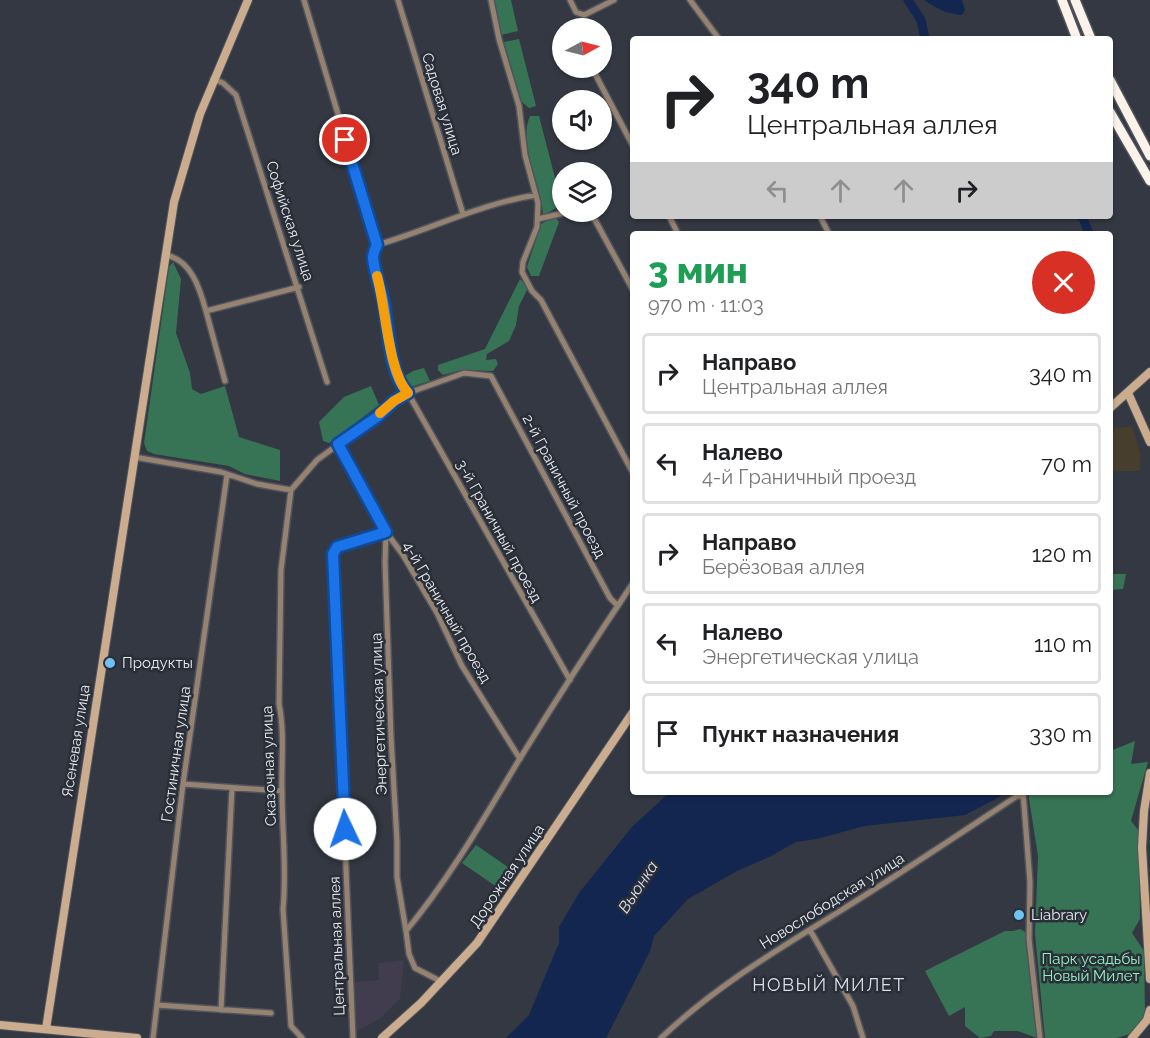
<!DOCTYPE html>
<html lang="ru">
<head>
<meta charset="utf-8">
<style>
	body { margin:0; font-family:Raleway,sans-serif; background:#f6f6f6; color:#202124; height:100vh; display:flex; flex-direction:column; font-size:22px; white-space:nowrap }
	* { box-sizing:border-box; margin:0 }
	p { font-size:20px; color:#757577 }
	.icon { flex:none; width:33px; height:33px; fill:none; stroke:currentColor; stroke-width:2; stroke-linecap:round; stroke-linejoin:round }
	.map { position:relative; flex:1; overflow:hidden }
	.drawer { position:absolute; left:630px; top:231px; width:483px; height:564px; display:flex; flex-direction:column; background:#fff; border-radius:6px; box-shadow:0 2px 4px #0004 }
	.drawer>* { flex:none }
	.hud { position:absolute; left:630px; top:36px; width:483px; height:183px; border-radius:6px; box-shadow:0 2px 4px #0004; background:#fff; color:#202124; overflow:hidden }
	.needle { width:39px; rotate:83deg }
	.fabs { position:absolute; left:552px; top:18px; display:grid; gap:12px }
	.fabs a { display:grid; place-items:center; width:60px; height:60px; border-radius:50%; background:#fff; box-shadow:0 2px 4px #0004; font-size:30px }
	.pin { position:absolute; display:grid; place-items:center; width:51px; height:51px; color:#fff; margin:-26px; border:3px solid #fff; border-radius:50%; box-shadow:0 2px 6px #0007 }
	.me { position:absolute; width:66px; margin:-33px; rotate:357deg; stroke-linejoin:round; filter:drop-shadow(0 0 4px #0008) }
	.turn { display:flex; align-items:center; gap:21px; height:126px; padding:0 18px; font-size:27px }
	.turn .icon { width:78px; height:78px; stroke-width:2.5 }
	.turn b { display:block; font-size:42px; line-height:51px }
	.lanes { display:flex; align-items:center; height:57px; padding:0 18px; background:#0003; justify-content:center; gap:30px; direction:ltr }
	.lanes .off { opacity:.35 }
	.round { display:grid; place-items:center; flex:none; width:63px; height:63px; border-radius:32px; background:#f6f6f6 }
	.summary { display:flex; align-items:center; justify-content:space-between; height:102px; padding:0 18px }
	h1 { font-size:36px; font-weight:800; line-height:45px; color:#1e9e55 }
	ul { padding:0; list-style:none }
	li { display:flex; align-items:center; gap:18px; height:81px; margin:0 12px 9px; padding:0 6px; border:3px solid #e0e0e0; border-radius:6px }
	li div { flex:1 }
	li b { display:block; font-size:22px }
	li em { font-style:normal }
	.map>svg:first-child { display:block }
</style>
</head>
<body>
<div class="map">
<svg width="1150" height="1038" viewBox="0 0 1150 1038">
	<rect width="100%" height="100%" fill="#333842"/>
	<path fill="#483e2d" d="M1132,426l8,26v19h-30v-42z"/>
	<path fill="#413c4e" d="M404,960l-4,39 -18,18 -26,15 -2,-50 25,-2 -1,-17z"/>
	<path fill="#377456" d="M494,0h17l7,31 -17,4z
		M519,39l17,67 -7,2 -8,-7 -17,-59z
		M530,116h9l23,89 -19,10c-1,-30 -26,-70 -13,-99z
		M555,217l4,5 -20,54h-8l-4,-9 14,-43z
		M173,262l8,17 -5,54 14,40 2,16 9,5 24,-8 14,51 41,13v31l-35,-7 -16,-8 -75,-12 -7,-3 -3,-8 25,-176z
		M520,279l8,9 -9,18 -3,19 -7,16 -22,13 -1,6 10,-1 2,5 -5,7 -31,-1 -19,5 -5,-5v-5l47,-16z
		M424,368l6,13 -23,7 -4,-11 10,-6z
		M371,386l8,19 -50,38 -6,-2 -4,-19 25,-25z
		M1110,574h16l-3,15 -13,1z
		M1135,741l-4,23 17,-2 -17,59 8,10 1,88 -8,14 12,18 1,63 -9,18 -19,6h-72l-10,-104 3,-78 -10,-64h82v-41z
		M476,845l39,27 -11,20 -42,-29z
		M1020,929l7,4 10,105 -19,-7h-24l-3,5 -11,2 -15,-12v-19l-16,9 -24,-45 80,-40h8z"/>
	<path fill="#12264f" d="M924,0h38l3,10 -3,5c-15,-1 -26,-7 -38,-15z
		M670,792h333l-2,4 -36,19 -101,11 -47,13 -21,3 -27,15 -32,14 -49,28 -34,37 -4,15 -44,87h-100l23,-23 30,-72v-16l20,-34 53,-66z"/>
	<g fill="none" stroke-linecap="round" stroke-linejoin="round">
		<path stroke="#12264f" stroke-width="9" d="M908,0l13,20 4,19
			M1080,216l3,2 6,16"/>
		<defs>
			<path id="street" d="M304,0l73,245 -4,10 1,8 10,39 10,63 9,23 5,5 162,287
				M398,0l65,214
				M491,0l8,39 20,67 6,49 13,48 -1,24 -14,35 -1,10 10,19 9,9 92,173
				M570,0l6,12 8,3 30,-15
				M690,0l29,39
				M592,68l41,78
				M213,79l10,4 13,12 91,287
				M584,212l11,8 38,70
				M669,216l9,18
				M820,216l9,18
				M538,219l30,-7
				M377,245c55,-16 102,-41 159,-50
				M165,255c26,4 35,34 41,56l93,-24
				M206,311l19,70
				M338,444l48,88 17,23 34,58 25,53 58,93
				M134,457l87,15 36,12 34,6
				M183,784l99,7
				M1023,792l7,90 -1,57 11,99
				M810,930l43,76 10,32
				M442,982l-27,-14 -6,-14 -3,-23c44,-53 78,-113 113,-171 37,-60 75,-119 114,-177
				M157,1005l114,8
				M221,1010l11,-222
				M153,1038l30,-254 44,-309
				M302,1038l-11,-12 -8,-117c4,-39 -1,-78 -1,-117 -1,-29 3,-59 -3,-88l2,-134 10,-80 26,-30 60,-44 17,-15 14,-8 56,-20 27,3 119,222 8,8
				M353,1038l-20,-484 4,-7 49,-15 -1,30 6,175 6,104v36l9,54
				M661,1038c56,-53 115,-87 179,-127 60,-37 118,-76 177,-115h6"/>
			<path id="secondary" d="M1128,393l22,49
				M1110,408l40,-36
				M1150,773l-6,38 -2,37 8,131
				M0,1025l137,13
				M46,1029l128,-827 26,-88 48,-114
				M382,1038l39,-35 56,-60 156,-231
				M1132,1038l15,-18 3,-10"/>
			<path id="highway" d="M1062,0l15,39
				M1075,0l16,39
				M1110,80l40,76
				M1110,112l40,69"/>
		</defs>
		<use href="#street" stroke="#50545e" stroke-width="8"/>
		<use href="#secondary" stroke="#50545e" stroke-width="10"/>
		<use href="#highway" stroke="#50545e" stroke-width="12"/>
		<use href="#street" stroke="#968270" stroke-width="5"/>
		<use href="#secondary" stroke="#cbac8e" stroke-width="8"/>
		<use href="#highway" stroke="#fbf2e9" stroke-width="9"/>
	</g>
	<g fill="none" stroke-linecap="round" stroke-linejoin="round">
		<defs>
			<path id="route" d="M345,829l-12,-275 4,-7 49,-15 -48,-88 39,-27 17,-16 14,-8c-20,-21 -19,-66 -25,-94 -3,-13 -9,-28 -10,-41 0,-5 2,-9 4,-13l-32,-105"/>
		</defs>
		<use href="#route" stroke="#114b97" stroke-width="15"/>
		<use href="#route" stroke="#1a73e8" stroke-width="10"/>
		<path stroke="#f59e0b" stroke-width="10" d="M377,276c9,31 11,96 31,117l-14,8 -14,12"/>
	</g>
	<g fill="#6ec2f3" stroke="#292e37" stroke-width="2">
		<circle cx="110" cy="663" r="6"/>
		<circle cx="1019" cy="915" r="6"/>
	</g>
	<g text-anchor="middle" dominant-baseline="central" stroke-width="5" stroke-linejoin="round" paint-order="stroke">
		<g font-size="15" fill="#e6eaf0" stroke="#292e37">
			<text transform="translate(442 104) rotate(73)">Садовая улица</text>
			<text transform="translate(290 221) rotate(72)">Софийская улица</text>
			<text transform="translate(564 486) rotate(62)">2-й Граничный проезд</text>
			<text transform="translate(499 531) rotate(61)">3-й Граничный проезд</text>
			<text transform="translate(447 612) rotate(60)">4-й Граничный проезд</text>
			<text transform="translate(379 714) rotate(-92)">Энергетическая улица</text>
			<text transform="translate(76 741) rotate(-81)">Ясеневая улица</text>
			<text transform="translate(176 754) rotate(-82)">Гостиничная улица</text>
			<text transform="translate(269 766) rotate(-92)">Сказочная улица</text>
			<text transform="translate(507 876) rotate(-56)">Дорожная улица</text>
			<text transform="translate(832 901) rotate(-32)">Новослободская улица</text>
			<text transform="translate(337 946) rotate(-92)">Центральная аллея</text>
		</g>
		<g font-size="15" fill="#e6eaf0" stroke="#292e37" text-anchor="start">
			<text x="122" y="663">Продукты</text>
			<text x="1031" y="915">Liabrary</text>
		</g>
		<g font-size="15" fill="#95f0c1" stroke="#292e37">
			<text x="1091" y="959">Парк усадьбы<tspan x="1091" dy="17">Новый Милет</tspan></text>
		</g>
		<g font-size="16" font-style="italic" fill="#d9e1f0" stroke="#292e37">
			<text transform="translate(638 887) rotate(-57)">Вьюнка</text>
		</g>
		<g font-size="18" letter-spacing="1.5" fill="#d8dfec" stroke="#292e37">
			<text x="829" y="984">НОВЫЙ МИЛЕТ</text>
		</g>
	</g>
</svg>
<div class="fabs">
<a><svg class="needle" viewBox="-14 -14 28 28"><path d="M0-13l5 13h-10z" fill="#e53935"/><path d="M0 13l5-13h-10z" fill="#757577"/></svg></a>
<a><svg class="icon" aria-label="sound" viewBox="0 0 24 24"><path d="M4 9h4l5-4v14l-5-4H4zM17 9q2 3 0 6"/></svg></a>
<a><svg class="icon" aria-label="layers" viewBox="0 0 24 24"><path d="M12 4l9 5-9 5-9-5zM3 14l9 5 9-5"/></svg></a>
</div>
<div class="pin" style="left:345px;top:140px;background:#d93025"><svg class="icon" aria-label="arrive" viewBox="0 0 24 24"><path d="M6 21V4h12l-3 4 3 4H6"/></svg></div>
<svg class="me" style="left:345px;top:829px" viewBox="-20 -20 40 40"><circle r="19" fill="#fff"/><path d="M0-13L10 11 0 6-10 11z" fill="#1a73e8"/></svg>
<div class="hud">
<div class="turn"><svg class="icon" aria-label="right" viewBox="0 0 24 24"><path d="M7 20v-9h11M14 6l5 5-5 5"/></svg><div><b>340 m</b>Центральная аллея</div></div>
<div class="lanes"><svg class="icon off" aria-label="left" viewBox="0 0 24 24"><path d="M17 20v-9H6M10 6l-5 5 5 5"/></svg><svg class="icon off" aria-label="ahead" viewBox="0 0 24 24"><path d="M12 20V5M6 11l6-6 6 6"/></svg><svg class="icon off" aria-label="ahead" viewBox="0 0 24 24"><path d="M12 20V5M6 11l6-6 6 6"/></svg><svg class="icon" aria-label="right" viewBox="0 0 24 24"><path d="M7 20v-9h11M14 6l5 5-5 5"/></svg></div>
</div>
<section class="drawer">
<div class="summary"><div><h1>3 мин</h1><p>970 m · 11:03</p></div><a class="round" style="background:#d93025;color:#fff"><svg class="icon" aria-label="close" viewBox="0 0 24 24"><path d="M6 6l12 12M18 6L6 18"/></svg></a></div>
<ul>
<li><svg class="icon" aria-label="right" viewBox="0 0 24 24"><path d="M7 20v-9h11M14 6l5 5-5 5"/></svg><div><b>Направо</b><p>Центральная аллея</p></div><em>340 m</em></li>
<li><svg class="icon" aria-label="left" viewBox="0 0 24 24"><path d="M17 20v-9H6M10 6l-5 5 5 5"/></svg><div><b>Налево</b><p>4-й Граничный проезд</p></div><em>70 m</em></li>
<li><svg class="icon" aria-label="right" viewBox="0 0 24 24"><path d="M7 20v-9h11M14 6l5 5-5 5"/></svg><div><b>Направо</b><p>Берёзовая аллея</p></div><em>120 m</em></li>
<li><svg class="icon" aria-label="left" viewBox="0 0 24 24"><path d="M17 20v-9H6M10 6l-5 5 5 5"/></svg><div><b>Налево</b><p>Энергетическая улица</p></div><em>110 m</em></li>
<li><svg class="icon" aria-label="arrive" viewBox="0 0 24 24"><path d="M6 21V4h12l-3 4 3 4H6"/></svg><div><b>Пункт назначения</b></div><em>330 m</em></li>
</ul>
</section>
</div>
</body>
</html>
